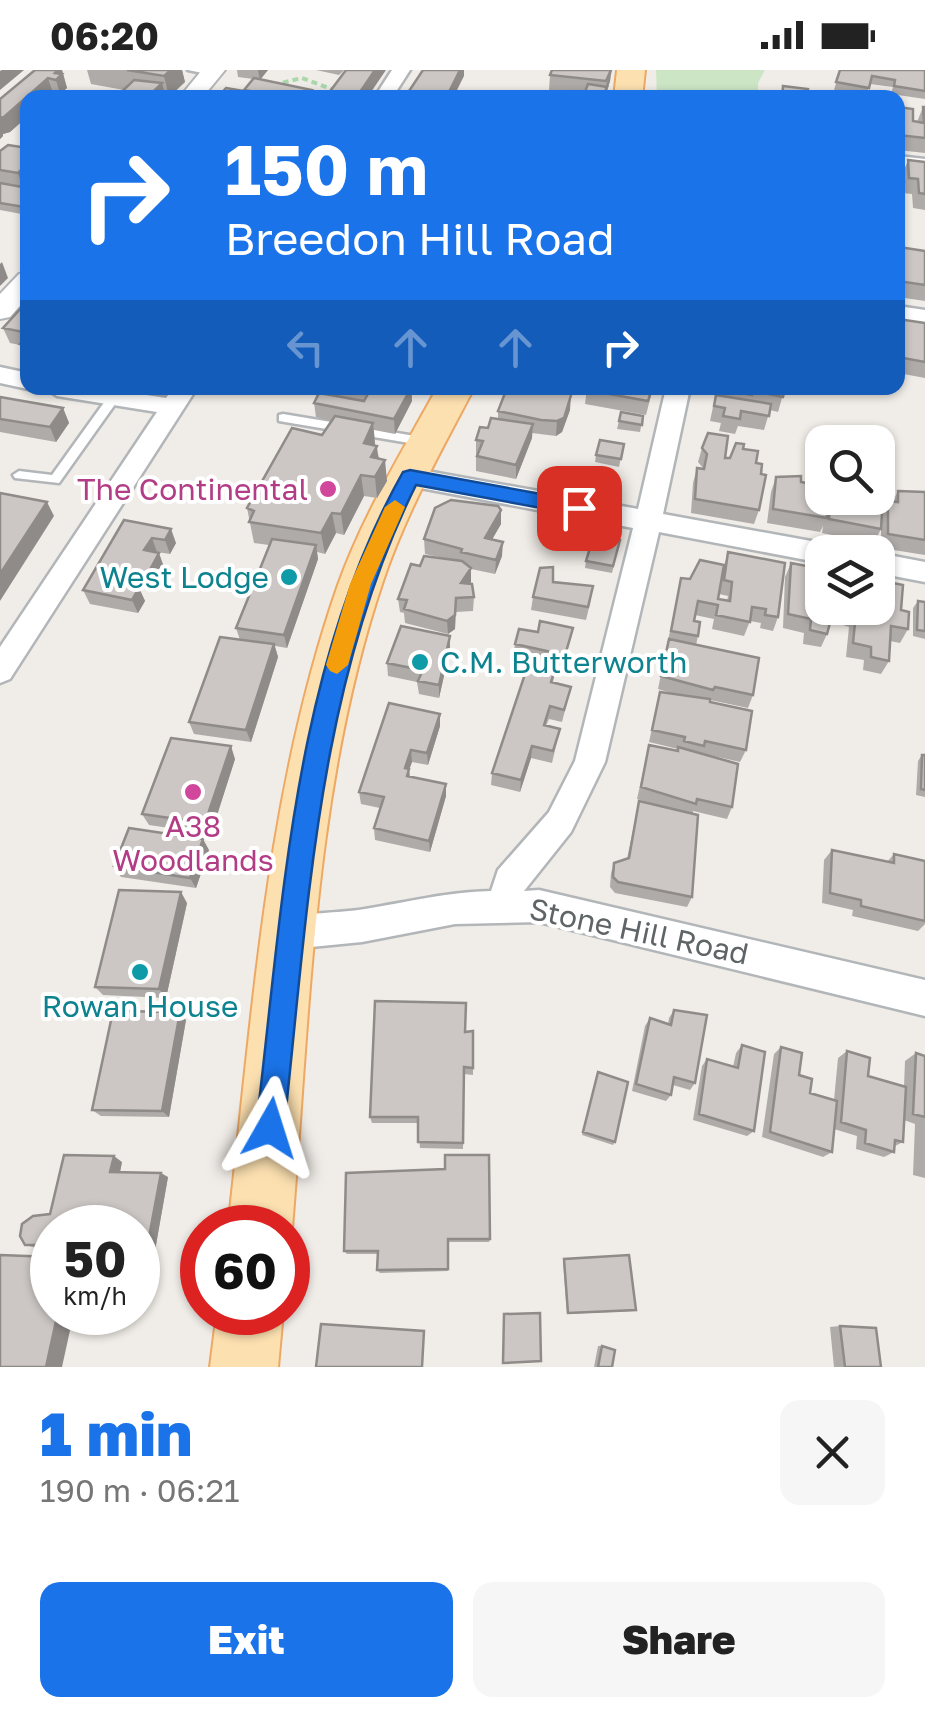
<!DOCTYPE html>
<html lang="en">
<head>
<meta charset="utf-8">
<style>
	body { margin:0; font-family:"Golos Text",sans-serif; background:#f6f6f6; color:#222; height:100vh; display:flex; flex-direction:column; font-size:38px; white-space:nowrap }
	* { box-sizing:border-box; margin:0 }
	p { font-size:32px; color:#767676 }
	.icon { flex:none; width:55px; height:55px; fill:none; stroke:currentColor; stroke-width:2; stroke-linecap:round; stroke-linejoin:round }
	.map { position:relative; height:1297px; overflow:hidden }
	.panel { display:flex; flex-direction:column; background:#fff; flex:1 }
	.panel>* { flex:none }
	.hud { position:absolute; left:20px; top:20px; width:885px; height:305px; border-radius:20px; box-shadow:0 2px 8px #0004; background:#1a73e8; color:#fff; overflow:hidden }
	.controls { position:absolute; left:805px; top:355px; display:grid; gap:20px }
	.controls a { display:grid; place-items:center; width:90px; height:90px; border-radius:20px; background:#fff; box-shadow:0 2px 8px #0004; font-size:50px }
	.speed { position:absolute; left:30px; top:1135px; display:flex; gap:20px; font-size:50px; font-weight:700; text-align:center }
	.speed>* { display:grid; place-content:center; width:130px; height:130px; border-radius:50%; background:#fff; box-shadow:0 2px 8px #0004; line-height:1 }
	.speed small { font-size:25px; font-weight:400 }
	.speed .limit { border:15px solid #d22; background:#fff; color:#111 }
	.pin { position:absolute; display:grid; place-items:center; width:85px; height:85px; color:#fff; margin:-42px; border-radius:20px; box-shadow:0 5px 15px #0006 }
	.me { position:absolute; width:110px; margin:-55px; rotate:6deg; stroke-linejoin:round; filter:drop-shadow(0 0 8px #0008) }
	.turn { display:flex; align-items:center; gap:35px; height:210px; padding:0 40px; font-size:45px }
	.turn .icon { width:130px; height:130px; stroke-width:2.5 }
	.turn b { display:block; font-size:70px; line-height:85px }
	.lanes { display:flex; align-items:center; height:95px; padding:0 40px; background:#0003; justify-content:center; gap:50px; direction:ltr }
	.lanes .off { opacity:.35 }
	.round { display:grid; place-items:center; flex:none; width:105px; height:105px; border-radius:20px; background:#f6f6f6 }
	.head { display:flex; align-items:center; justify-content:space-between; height:170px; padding:0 40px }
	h1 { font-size:60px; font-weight:800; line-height:75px; color:#1a73e8 }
	.button { display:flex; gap:20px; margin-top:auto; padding:20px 40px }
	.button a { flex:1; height:115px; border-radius:20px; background:#1a73e8; color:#fff; font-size:40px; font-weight:800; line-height:115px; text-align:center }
	.button a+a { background:#f6f6f6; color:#222 }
	.status { display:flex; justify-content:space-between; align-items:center; height:70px; padding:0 50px; background:#fff; direction:ltr }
	.status svg { height:28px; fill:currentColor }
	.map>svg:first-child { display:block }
</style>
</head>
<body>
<div class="status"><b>06:20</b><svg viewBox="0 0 49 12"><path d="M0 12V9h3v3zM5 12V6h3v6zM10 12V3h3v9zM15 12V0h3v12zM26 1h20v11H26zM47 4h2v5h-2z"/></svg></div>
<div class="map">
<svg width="925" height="1297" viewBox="0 0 925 1297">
	<rect width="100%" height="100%" fill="#f0ece7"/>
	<path fill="#cce6c5" d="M656,0h109l-7,13v15l-101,-1z"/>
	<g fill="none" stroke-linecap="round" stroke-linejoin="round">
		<defs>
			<path id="service" d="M188,0h26l2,2 -4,3z
				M112,326l6,4 -59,83 -44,-5 -2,-3 6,-4 33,4 56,-78z
				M283,344l144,24 6,4 -6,4 -148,-25v-6z"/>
			<path id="minor" d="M392,0h18l-18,28h-18z
				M898,86l27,3v12l-27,-3z
				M898,236l27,4v14l-27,-4z
				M0,297l28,6v15h4l-4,1 -28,-6z
				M45,318h56l65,10 7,-10h24l-187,291 -10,4v-36l157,-235 -100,-16z
				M666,318h24l-27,126 159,29 13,9h-13v11l-163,-31 -54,230 -34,70 -47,59 15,-1 386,90v36l-386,-94 -84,2 -93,18 -71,7 -12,-4 -5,-12 5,-12c27,-10 58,-7 86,-12 42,-7 83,-17 126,-18l7,-21 51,-58 26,-51 58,-233 -223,-42 -9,-3 -4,-6 4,-6 9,-3 228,41z
				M878,483l47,9v20l-47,-9z"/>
			<path id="tertiary" d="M202,0h23l-23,28h-23z
				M28,202v25l-18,20 -10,2v-25l19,-20z"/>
			<path id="primary" d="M617,0h28l-3,28h-28z
				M437,318h37c-33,63 -68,125 -91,193 -70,207 -73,432 -91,647l-4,10v-10h-60c25,-216 38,-437 110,-643 25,-70 64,-133 99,-197z
				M217,1242h66l-5,55h-68z"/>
		</defs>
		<use href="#service" stroke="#b2b6b9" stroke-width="5"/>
		<use href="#minor" stroke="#b2b6b9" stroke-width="5"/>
		<use href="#tertiary" stroke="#b2b6b9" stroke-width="4"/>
		<use href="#primary" stroke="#eda964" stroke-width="4"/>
		<path stroke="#a9d8ab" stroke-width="4" stroke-dasharray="6 4" stroke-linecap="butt" d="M273,15l29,-7 35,13"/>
		<use href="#service" fill="#fff" fill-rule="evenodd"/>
		<use href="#minor" fill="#fff" fill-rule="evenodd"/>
		<use href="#tertiary" fill="#fff" fill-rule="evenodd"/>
		<use href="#primary" fill="#fce0b0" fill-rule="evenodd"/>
	</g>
	<path fill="#afaba9" d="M35,0h27l5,18 -7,6 -7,-1 -5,5h-20v18l-18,16 -7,2v2l-3,3v-40z
		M87,0h95l3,12 -16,15 -54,1 9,-8 -33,-6z
		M237,0h31l-8,9 52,11 1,8h-113l18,-1 26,-6 9,-12 -15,-2z
		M316,0h28l-5,5z
		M612,0l-2,11 -4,11h-33l-24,-2 1,-15z
		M840,0h85v29l-34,-5 2,-7 -23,-3 -4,11 -32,-5z
		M898,37l15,14 4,1 6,-15h2v46l-27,-3z
		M28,78v35l-5,4 4,28 -27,-5v-59z
		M908,90l17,2v48l-12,-2 -1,-14 -9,-1v-9l-5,13v-35l5,11z
		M899,177l26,4v50l-27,-4v-46z
		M28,237v53l-8,-15 -10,-2 -7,-15z
		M898,249l27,4v55l-27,-5z
		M307,318h105v13l-17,33 -21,-4 1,15 12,36 -10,17 -13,-2 -20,39 -8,-2 -11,21 -8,-2 1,7 -31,89 -12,-2 3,11 -27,85 -57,-8 -5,-12 51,-82 -4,-12 33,-83 -15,-2 -7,-35 75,-73 9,-14 -15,-4 -2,-14 5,-9 -11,-3z
		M587,318h66l-7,27 -61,-11z
		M717,318h82l-2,5 -13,-2 -6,21 -8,-2 -6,20 -26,-4 -3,8 -16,-3 2,-8 -11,-2z
		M0,327l63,11 6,15 -13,19 -56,-10z
		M570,340l-8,22 -6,4 -24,-3v5l-16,41 -40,-8v-31l22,-21v-8z
		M621,342l22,4 -3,16 -23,-3z
		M624,374l-5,23 -24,-5 1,-7z
		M702,378l28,10 13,-9 13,14 3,47 -5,14 -63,-11 2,-30 4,-15h6l-5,-6z
		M822,387v41h56l4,16 6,-13h5l5,-10 27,1v63l-44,-7v-19l-7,14 -52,-10 1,-7 -3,6 -53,-9 4,-31 5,-15 43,8 1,-23z
		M501,440v14l-9,15 10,17 -7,18 -24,-5 -1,15 4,13 -1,14 -17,1 -1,17 -7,5 -43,-11 -1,-10 -4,-1 -2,-13 22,-33 28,-7 -23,-5 -1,-15z
		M124,450l52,23 -6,11 -13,-2 7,15 -11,22 -15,-3 -1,1 2,1 6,13 -7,12 -48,-9 -7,-14z
		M620,470l-8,33 -27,-5 1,-7z
		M728,482l50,65 -5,14 -13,-3 1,-5 -11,-2 -6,15 -32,-7 2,-10 -19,-4 -1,6 4,15 -2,9 57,50 -5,13 -38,-8v2l36,48 -6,12 -39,-9 31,54 -5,12 -34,-8 -1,86 -5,10 -72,-14 -5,-6 1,-14 3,-10 13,-4 12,-58 31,8 -33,-10 12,-54 28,6 1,-2 -29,-7 11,-50 14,2 -16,-5 23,-111 37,21 9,2 1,-5 -9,-2 5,-28z
		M791,493l31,45h16l-4,9 -3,-1 -4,18 -6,13 -18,-3 1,-11 -21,-5 2,-51z
		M553,512l38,17 -5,21 -55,-10 2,-13z
		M918,531l7,1v37l-12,-3v-28z
		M844,538h34l23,2 7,19 -8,14 -10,-2 -1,20 -8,13 -18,-4 1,-10 -18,-3 3,-30 -6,-2z
		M572,565l-8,27 -50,-11 1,-7z
		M450,566v13l-11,49 -20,-4 -2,-12 -29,-6 -1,-13z
		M557,592l-4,21 18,4 -9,35 -13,-3 -3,7 14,3 -8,34 -21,-5 -11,34 -29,-7 1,-12z
		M440,656l-12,39 -16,-3 -3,8 1,6 36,8v12l-16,56 -55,-12 -1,-12 6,-20 -19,-4 -2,-12z
		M922,685h3v42l-9,-2 2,-34z
		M235,689l-24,75 -62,-9 -7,-11z
		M209,780l-13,38 -75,-11 -7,-11z
		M832,780l55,12 7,-8 31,7v63l-7,7 -66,-15 1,-6 -31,-7 2,-43z
		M187,833l-21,95 -63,-3 -8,-8z
		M674,940l21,73 -5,7 -17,-5 -2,10 -5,6 -34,-10 13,-65 5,-8 18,6 1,-6z
		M186,950l-17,97 -68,-1 -9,-6z
		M465,962l8,36v7l-9,-1 -1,75 -43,-1 -2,-25h-46l-2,-6z
		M742,975l12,86 -7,5 -54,-16 9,-54 5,-7 26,8 3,-14z
		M781,977l29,46 24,7 4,-42 9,-7 21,25 36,11 1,-26 11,-8 9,3v122l-12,-3 2,-51 -11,-4 -1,22 -8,4 -1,6 -10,5 -28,-8 1,-13 -23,-7 -2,23 -9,5 -61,-20 12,-83z
		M598,1002l17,70 -2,3 -31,-10z
		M122,1092l-2,10 48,5 -14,79h-16v-28h-86v20h-15l-12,-3z
		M346,1103l144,66 -1,3h-40l-1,29 -68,2 -3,-3 1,-16h-31l-3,-3z
		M564,1189l69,52 -66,3 -4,-54z
		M840,1256l41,41h-47l-4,-40z
		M598,1276h4l10,21h-18z"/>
	<path fill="#8f8b89" d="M2,0h22l-24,20v-19z
		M58,0h4l5,18 -7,6 -4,-14 -1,-7z
		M171,0h11l3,12 -16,15 -5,-21z
		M258,0h10l-8,10z
		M375,0h11l-19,28h-11z
		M460,0h4v6l-11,22h-7z
		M611,0l-1,11 -5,17h-3z
		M48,8l5,15 -5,5h-20v18l-18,16 -7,2v2l-3,3v-21z
		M162,13l4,15h-19z
		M28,93v20l-5,5 -5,-15z
		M2,192l6,16 -8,8v-22z
		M411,318l1,13 -17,33 -1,-15z
		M571,325l-1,15 -8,22 -6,4 1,-15z
		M63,338l6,15 -13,19 -6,-15z
		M373,353l2,21 -9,20 -2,-21z
		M533,354l-1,14 -16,41v-14z
		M377,376l2,21 -6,11 -2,-21z
		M385,390l2,21 -10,17 -2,-21z
		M361,405l3,21 -20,39 -3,-21z
		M47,432l7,14 -54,85v-27z
		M501,440v14l-16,28v-14z
		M332,443l4,20 -11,21 -4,-21z
		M171,459l5,14 -6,11 -5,-14z
		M152,468l5,14 -13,-2z
		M503,472l-1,14 -7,18 1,-14z
		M316,475l2,14 -31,89 -3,-13z
		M159,483l5,14 -11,22 -6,-14z
		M471,498v14l-10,15v-14z
		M132,502l6,14 -8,13 -6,-14z
		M139,518l6,13 -7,12 -6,-13z
		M456,528l-1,31 -7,5 -1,-13z
		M450,566v13l-11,49v-13z
		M274,574l4,13 -27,85 -5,-12z
		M440,644v12l-12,39 -1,-12z
		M231,676l4,13 -24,75 -6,-11z
		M532,676l-1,12 -11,34 1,-12z
		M411,680l1,12 -3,8 1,11 -5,-13z
		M446,714v12l-16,56 -1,-11z
		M203,769l6,11 -13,38 -6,-10z
		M181,822l6,11 -21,95 -7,-9z
		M180,942l6,8 -17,97 -7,-6z
		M114,1086l8,6 -3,15 -9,-5z
		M161,1103l7,4 -14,79 -8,-3z
		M58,1242h16l-12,55h-16z"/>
	<path fill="#ccc7c4" stroke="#8f8b89" stroke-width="2.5" d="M35,0h23l-3,3 7,1 -6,6 -8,-2 -44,39 -4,1v-19z
		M127,0h44l-7,6z
		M346,0h29l-19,28h-31z
		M423,0h37l-14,28 -41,-1z
		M552,0h59l-5,11 -56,-6z
		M840,0h85v21l-31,-5 1,-6 -23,-4 -3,12 -33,-6z
		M254,8l58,12 -6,8 -46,-1 3,-4 -19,-3z
		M134,10l28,3 -15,15h-32z
		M588,14l19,3 -5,11h-35l8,-7 10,1z
		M783,16l25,3 -1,8 8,1h-33z
		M226,18l18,3v2l-6,5 -20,-1z
		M673,24l37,4h-38z
		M898,37l15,2v12l11,2 -1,-16h2v31l-27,-3z
		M8,75l20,3v15l-10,10 -18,-3v-19z
		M908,90l17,2v32l-6,-1 -1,-14 -9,-1z
		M898,92h5l1,20h-6z
		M0,113l28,5v16l-4,3 -24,-4z
		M899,177l26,4v34l-27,-4z
		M23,236l5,1v26l-25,-5z
		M898,249l27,4v39l-27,-5z
		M28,265v11l-8,-2z
		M359,318h52l-17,31 -80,-16 5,-10 45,8 6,-11z
		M507,318h47l13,2 4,5 -7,23 -7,3 -16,-1 -43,-9z
		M587,318h65l-4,13 -61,-11z
		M718,318h67l-2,9 -30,-6 -1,4 -34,-6z
		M716,325l55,9 -2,12 -28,-5 -1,8 -17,-3 2,-8 -11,-2z
		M0,327l63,11 -13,19 -50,-8z
		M621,342l22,4 -1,9 -23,-4z
		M335,346l38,7 -9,20 13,3 -6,11 14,3 -10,17 -14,-2 -20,39 -9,-1 -11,20 -72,-11 5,-11 -7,-3 45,-80 30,7z
		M491,348l42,6 -17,41 -39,-9 6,-15 -7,-1 4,-13 8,1z
		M708,363l20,3 -3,22h5l6,-15 8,1 -1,5 15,2 -2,12 6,1 -1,10 5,1 -7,35 -64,-11 2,-31 7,1 3,-15 -5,-6z
		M600,370l24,4 -3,15 -25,-4z
		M801,406v6l21,4v12h6l-1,20 -54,-9 3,-32z
		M898,421l27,1v48l-37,-6v-33l10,1z
		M0,423l47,9 -47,72z
		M878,425l5,2 -2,32 -52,-10 2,-21h47z
		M451,430l47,6 3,4 -16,28 18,4 -7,18 -35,-8 1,-3 -38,-10 11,-31z
		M124,450l47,9 -6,11 -13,-2 -8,12 15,3 -12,22 -15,-3 -8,13 15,3 -7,12 -49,-10z
		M594,465l26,5 -7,26 -27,-5z
		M272,469l44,6 -32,90 -48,-7z
		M728,482l57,11 -7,54 -13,-2 1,-6 -14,-2 -2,15 -34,-7 2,-10 -20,-4 -4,20 6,1 -2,14 -27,-5 10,-53 9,1 10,-19 24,5 -6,34 12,2 2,-19 -8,-2z
		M424,486l38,5 9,7 -10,15 11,1 2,13 -18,1 -1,17 -8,6 -43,-12 3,-9 -9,-1 13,-35 9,2z
		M791,493l31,6v39h12l-7,26 -17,-4 1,-11 -23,-5z
		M553,497v15l40,4 -5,21 -55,-10 7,-29z
		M878,510l25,5 -2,25 8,2 -1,17 -17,-3 -2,35 -18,-4v-10l-18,-4 3,-30 -7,-1 1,-4h28z
		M918,531l7,1v29l-8,-1z
		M540,551l33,7 -8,27 -50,-11 4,-15 19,3z
		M401,556l49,10 -11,49 -21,-4 3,-7 -5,-5 -29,-6z
		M220,567l54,7 -28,86 -57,-8z
		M669,569l90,19 -6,37 -38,-8 -2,3 -52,-14z
		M531,586l26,6 -6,20 20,5 -7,23 -14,-4 -6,19 16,4 -7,22 -21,-5 -11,34 -29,-7z
		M660,622l50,7v3l42,9 -6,39 -41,-9 -1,5 -20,-5 1,-4 -33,-7z
		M389,633l51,11 -13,39 -16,-3 -6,18 4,1 -2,7 39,8 -17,57 -55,-13 10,-31 -25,-5z
		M171,668l60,8 -26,77 -63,-9z
		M649,675l29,6v-4l60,17 -6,43 -35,-8 -1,5 -55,-17z
		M922,685h3v35l-4,-1z
		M639,731l59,14 -6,82 -74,-15 -5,-5 1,-14 15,-5z
		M129,758l74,11 -13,39 -76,-12z
		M832,780l62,13v-9l31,7v60l-64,-15v-6l-31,-7z
		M119,820l62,2 -22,97 -64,-2z
		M375,931l91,2 -1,29 8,-1v37l-9,-1 -1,76 -45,-1v-25h-48z
		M674,940l33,5 -12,68 -21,-6 -3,18 -35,-11 14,-66 21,7z
		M113,941l67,1 -18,99 -70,-1z
		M742,975l23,7 -11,79 -55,-17 8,-55 31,9z
		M781,977l21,6 -3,22 13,4 -2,14 27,8 -5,51 -62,-20z
		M847,981l23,7 -2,18 38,11 -3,55 -8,-2 -1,12 -29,-9 1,-13 -25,-8z
		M916,983l9,3v61l-12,-3z
		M598,1002l30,10 -13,60 -32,-10z
		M64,1085l50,1 -4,16 51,1 -15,80h-8v-25h-86v17h-27l-5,-9 2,-12 11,-8 17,-2z
		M445,1085h44l1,84h-42v30l-71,1 1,-19h-34l2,-78 99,-4z
		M0,1185l52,2v55h6l-12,55h-46z
		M629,1185l7,55 -68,3 -4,-54z
		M540,1243l1,48 -38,2 1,-49z
		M321,1254l103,7 -2,36h-106z
		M840,1256l36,2 5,39h-36z
		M602,1276l13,4 -3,17h-14z"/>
	<path fill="#1a73e8" stroke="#114b97" stroke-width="2.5" d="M410,400l169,31 10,7 -10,7 -163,-30c-99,199 -108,426 -132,643l-4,11 -10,4 -10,-4 -4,-11c27,-219 36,-459 147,-656z"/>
	<path fill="#f59e0b" d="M395,430l10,7 -34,77 -23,81 -11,9 -7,-3 -4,-6 24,-81 35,-77z"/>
	<g fill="#d1479c" stroke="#fff" stroke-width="4">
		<circle cx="328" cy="419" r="10"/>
		<circle cx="193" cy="722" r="10"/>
	</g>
	<g fill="#0f9aa8" stroke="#fff" stroke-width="4">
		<circle cx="289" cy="507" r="10"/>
		<circle cx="420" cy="592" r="10"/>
		<circle cx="140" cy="902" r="10"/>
	</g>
	<g text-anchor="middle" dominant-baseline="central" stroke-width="8" stroke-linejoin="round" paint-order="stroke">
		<g font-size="30" fill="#b23c85" stroke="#fff" text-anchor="end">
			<text x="308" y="419">The Continental</text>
			<text x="193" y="756" text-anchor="middle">A38<tspan x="193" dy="34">Woodlands</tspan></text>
		</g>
		<g font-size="30" fill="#0d838f" stroke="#fff" text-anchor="end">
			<text x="269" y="507">West Lodge</text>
			<text x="440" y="592" text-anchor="start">C.M. Butterworth</text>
			<text x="140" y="936" text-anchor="middle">Rowan House</text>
		</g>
		<g font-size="30" fill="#5f6467" stroke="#fff">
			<text transform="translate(639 861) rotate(12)">Stone Hill Road</text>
		</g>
	</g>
</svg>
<div class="controls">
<a><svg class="icon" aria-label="search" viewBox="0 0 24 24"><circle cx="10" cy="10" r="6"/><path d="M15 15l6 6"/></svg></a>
<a><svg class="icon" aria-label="layers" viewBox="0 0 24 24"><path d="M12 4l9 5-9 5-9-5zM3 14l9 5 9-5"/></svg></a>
</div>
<div class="speed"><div>50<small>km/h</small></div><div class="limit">60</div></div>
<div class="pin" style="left:579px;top:438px;background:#d93025"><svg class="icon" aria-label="arrive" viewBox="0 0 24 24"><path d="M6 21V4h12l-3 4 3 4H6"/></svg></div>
<svg class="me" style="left:270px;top:1058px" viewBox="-20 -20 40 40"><path d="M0-17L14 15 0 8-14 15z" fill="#1a73e8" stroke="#fff" stroke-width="4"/></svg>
<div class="hud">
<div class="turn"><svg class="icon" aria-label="right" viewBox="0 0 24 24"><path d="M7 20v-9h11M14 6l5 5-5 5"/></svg><div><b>150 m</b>Breedon Hill Road</div></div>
<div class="lanes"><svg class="icon off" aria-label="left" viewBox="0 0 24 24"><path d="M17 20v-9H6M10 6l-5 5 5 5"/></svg><svg class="icon off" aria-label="ahead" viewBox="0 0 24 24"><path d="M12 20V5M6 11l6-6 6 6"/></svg><svg class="icon off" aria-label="ahead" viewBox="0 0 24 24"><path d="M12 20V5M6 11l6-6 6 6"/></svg><svg class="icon" aria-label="right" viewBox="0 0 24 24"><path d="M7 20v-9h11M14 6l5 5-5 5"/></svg></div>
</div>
</div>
<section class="panel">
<div class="head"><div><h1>1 min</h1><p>190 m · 06:21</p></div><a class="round"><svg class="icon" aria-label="close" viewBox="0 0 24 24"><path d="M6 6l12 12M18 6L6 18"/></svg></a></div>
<div class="button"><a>Exit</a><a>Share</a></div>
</section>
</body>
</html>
